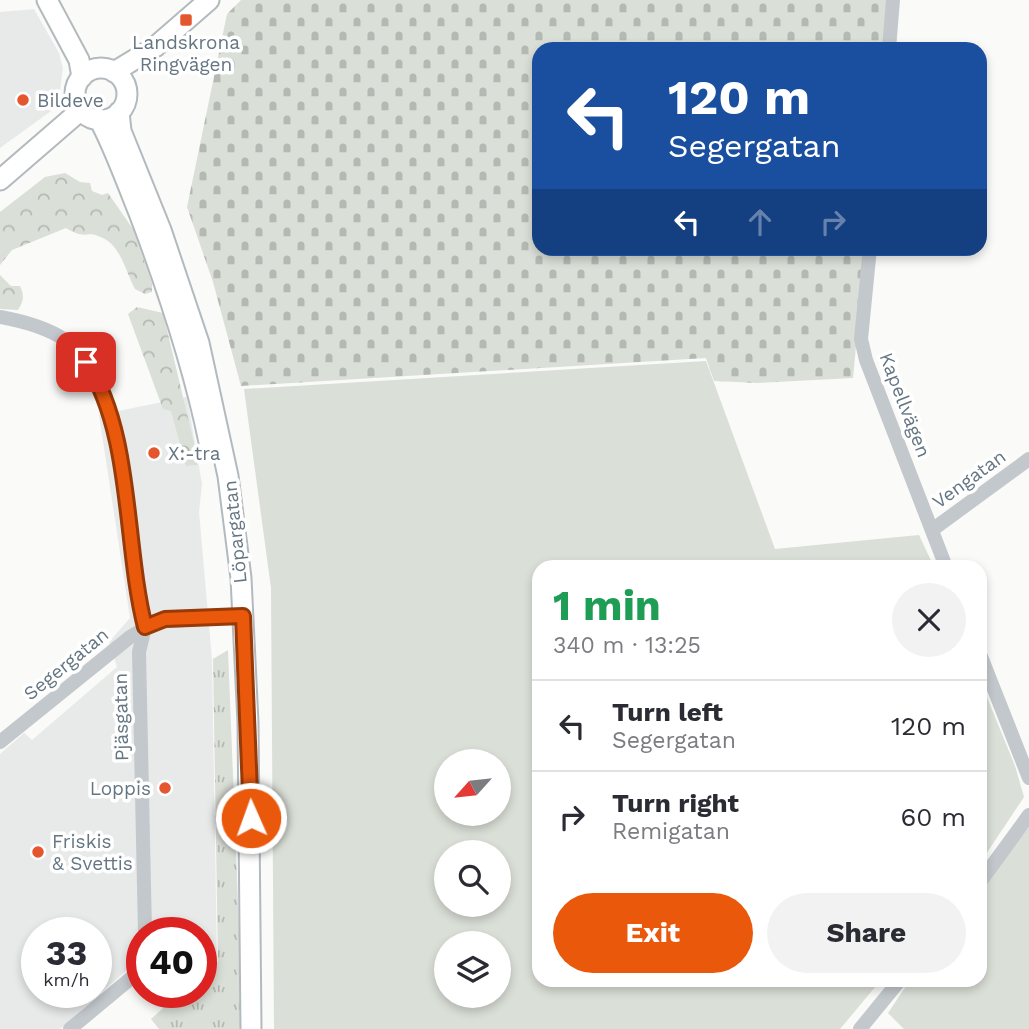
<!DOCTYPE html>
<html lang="en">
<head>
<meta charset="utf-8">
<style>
	body { margin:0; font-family:"Work Sans",sans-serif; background:#f2f2f3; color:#2b2b33; height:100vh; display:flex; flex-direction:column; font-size:26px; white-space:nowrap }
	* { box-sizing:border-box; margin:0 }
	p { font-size:23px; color:#7c7c81 }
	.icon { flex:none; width:38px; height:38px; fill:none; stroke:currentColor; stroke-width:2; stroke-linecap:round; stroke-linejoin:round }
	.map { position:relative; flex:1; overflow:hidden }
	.details { position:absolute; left:532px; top:560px; width:455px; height:427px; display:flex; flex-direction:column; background:#fff; border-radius:21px; box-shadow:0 4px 10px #0003 }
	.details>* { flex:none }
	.guide { position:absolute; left:532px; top:42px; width:455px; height:214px; border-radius:21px; box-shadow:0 4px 10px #0003; background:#1a4fa0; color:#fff; overflow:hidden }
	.needle { width:46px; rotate:243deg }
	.fabs { position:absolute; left:434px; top:749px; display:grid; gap:14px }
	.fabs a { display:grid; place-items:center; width:77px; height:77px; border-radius:50%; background:#fff; box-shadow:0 4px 10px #0003; font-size:35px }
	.speed { position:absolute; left:21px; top:917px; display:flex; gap:14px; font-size:35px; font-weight:700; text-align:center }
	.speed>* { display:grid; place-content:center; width:91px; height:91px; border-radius:50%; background:#fff; box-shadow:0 4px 10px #0003; line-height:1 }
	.speed small { font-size:18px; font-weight:400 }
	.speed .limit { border:10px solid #d22; background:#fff; color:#111 }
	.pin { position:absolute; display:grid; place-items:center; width:60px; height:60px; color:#fff; margin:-30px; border-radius:14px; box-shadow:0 4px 10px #0006 }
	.me { position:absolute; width:77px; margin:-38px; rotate:358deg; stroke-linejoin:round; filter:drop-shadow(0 0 5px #0008) }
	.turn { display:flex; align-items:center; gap:24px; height:147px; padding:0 21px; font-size:32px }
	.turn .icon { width:91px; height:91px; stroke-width:2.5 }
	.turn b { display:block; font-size:49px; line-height:60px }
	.lanes { display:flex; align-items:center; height:66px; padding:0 21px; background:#0003; justify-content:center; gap:35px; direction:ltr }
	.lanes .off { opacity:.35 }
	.round { display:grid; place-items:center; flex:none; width:74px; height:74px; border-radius:37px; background:#f2f2f3 }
	.headline { display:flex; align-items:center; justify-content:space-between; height:119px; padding:0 21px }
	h1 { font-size:42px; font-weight:700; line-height:52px; color:#1e9e55 }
	.primary-button { display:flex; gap:14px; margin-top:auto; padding:14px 21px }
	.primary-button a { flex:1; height:80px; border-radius:42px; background:#ea580c; color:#fff; font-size:28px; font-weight:700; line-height:80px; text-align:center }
	.primary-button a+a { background:#f2f2f3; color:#2b2b33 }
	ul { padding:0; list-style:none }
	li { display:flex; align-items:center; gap:21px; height:91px; padding:0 21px; border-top:2px solid #e1e1e2 }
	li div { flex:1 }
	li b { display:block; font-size:26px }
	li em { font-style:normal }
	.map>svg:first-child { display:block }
</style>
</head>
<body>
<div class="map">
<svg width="1029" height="1029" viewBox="0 0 1029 1029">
	<defs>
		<pattern id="forest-crowns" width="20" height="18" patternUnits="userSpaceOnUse" patternTransform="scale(1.75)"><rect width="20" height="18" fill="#dadfd7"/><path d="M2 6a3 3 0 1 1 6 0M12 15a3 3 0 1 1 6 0" fill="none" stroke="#b4b9b4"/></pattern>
		<pattern id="cemetery-stones" width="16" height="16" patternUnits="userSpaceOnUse" patternTransform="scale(1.75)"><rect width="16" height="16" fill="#dadfd7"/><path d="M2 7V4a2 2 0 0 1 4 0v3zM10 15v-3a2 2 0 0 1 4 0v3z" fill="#b4b9b4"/></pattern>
		<pattern id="park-tufts" width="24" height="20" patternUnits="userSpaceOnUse" patternTransform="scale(1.75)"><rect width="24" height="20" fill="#dadfd7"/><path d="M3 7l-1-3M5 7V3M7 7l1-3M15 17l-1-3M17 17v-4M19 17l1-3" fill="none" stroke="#b4b9b4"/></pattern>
	</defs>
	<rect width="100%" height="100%" fill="#fafaf8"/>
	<path fill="#e8e9e9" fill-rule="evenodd" d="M34,9l25,44 4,15 -5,38 -58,42v-136z
		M187,397l15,87 -3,28 13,147 5,301h-16v-27h-59v28h-5l-77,68h-60v-275l24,-21 8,7 85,-73 -8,-25 21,-24 -31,-203zM37,933h59v59h-59z"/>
	<path fill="url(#forest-crowns)" d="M65,173l15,9 10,1 2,8 10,4 6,-2 25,36 19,54v9l-7,2 -10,-5c-10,-18 -14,-46 -37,-53 -13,-5 -12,4 -32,-8l-54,22 -12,15v-53l45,-35z
		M0,275l11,11h9c5,10 3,16 -2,24l-18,-1z
		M137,307l26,6 35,147 -2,5 -10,1 -15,-55 -8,-2 -35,-95z"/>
	<path fill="url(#cemetery-stones)" d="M241,0h647l-4,49h-345v199l326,1 -12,129 -95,5 -44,-2 -8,-23 -465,28 -28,-104 -26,-75 40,-193z"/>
	<path fill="url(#park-tufts)" d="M228,650l15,379h-84l-8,-10 30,-27h20v-30h17l-5,-303z"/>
	<path fill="#dadfd7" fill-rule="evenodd" d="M706,361l69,188 144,-14 15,32h-395v413h342l-41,49h-566l-3,-441 -27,-199zM446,761h53v53h-53zM446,852h53v53h-53zM446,943h53v53h-53z
		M980,680l35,86 9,31 -44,66z
		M1029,827v202h-125l-16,-16 22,-33h70v-88z"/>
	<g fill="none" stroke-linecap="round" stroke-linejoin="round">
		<defs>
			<path id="secondary" d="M47,0l32,60 3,17
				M75 94a26 26 0 1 1 52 0a26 26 0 1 1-52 0Z
				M114,72l41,-25 54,-47
				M119,112l2,19 40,99 38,113 29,133 13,102 7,145 3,306
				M99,119c16,30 27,62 40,94 28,74 54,151 70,229
				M0,180l81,-70"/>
		</defs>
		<use href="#secondary" stroke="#b3babf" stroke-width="23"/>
		<path stroke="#c3c8cc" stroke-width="14" d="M889,49l4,-49
			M870,248l-9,91 5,21 80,207
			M0,317c22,4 46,10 65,23 67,50 60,208 80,287l-6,25 6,281
			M932,530l97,-71
			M980,654l49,124
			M0,742l130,-105 25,-15 88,-6
			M980,882l49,-67
			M70,1029l72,-60
			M860,1029l40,-49"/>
		<use href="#secondary" stroke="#fff" stroke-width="19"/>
	</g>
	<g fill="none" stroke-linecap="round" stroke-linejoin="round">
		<defs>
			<path id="route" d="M86,362c47,71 38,182 59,265l20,-8 78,-3 8,202"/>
		</defs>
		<use href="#route" stroke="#983908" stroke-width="18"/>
		<use href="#route" stroke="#ea580c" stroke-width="12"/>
	</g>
	<g fill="#e4572e" stroke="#fff" stroke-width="2.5">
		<rect x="179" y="13" width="14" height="14" rx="3.5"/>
		<circle cx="23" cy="100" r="7"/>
		<circle cx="154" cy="453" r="7"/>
		<circle cx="165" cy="788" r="7"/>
		<circle cx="38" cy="852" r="7"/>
	</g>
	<g text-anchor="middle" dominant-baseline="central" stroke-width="7" stroke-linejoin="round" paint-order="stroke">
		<g font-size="19" fill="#657683" stroke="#fff" text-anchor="start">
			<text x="186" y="42" text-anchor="middle">Landskrona<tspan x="186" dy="22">Ringvägen</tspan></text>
			<text x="37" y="100">Bildeve</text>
			<text x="168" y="453">X:-tra</text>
			<text x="151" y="788" text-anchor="end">Loppis</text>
			<text x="52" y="841">Friskis<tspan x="52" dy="22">&amp; Svettis</tspan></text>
		</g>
		<g font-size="19" fill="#657683" stroke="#fff">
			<text transform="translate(905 405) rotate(69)">Kapellvägen</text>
			<text transform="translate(969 479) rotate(-36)">Vengatan</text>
			<text transform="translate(235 532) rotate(-96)">Löpargatan</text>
			<text transform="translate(66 664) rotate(-39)">Segergatan</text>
			<text transform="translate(121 717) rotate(-91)">Pjäsgatan</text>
		</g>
	</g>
</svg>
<div class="fabs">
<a><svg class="needle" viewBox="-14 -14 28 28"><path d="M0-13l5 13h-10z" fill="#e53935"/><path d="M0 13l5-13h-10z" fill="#7c7c81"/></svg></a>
<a><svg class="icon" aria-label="search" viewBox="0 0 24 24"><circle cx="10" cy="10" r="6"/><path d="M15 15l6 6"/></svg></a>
<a><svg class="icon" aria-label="layers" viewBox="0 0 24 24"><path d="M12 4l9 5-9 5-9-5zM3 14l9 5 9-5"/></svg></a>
</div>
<div class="speed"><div>33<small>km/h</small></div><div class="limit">40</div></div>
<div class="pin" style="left:86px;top:362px;background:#d93025"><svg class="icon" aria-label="arrive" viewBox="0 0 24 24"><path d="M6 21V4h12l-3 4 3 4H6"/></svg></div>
<svg class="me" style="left:251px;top:818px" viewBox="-20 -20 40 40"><circle r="17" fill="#ea580c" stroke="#fff" stroke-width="3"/><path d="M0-11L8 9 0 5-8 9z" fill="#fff"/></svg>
<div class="guide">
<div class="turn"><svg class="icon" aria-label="left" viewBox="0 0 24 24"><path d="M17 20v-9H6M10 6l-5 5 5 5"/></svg><div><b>120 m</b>Segergatan</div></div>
<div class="lanes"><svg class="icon" aria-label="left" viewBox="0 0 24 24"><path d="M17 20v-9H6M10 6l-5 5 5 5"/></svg><svg class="icon off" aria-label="ahead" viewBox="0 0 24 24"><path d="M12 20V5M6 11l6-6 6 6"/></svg><svg class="icon off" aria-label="right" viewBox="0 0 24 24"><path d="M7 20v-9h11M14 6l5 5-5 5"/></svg></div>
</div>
<section class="details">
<div class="headline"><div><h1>1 min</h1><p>340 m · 13:25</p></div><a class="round"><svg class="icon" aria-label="close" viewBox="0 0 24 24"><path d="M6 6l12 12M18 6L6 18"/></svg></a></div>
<ul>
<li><svg class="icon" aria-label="left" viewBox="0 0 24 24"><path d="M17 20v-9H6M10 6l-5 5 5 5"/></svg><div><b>Turn left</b><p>Segergatan</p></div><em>120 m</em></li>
<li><svg class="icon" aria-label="right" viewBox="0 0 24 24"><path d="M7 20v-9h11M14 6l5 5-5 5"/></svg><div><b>Turn right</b><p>Remigatan</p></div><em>60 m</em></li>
</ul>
<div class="primary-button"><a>Exit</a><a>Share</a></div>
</section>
</div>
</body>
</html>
